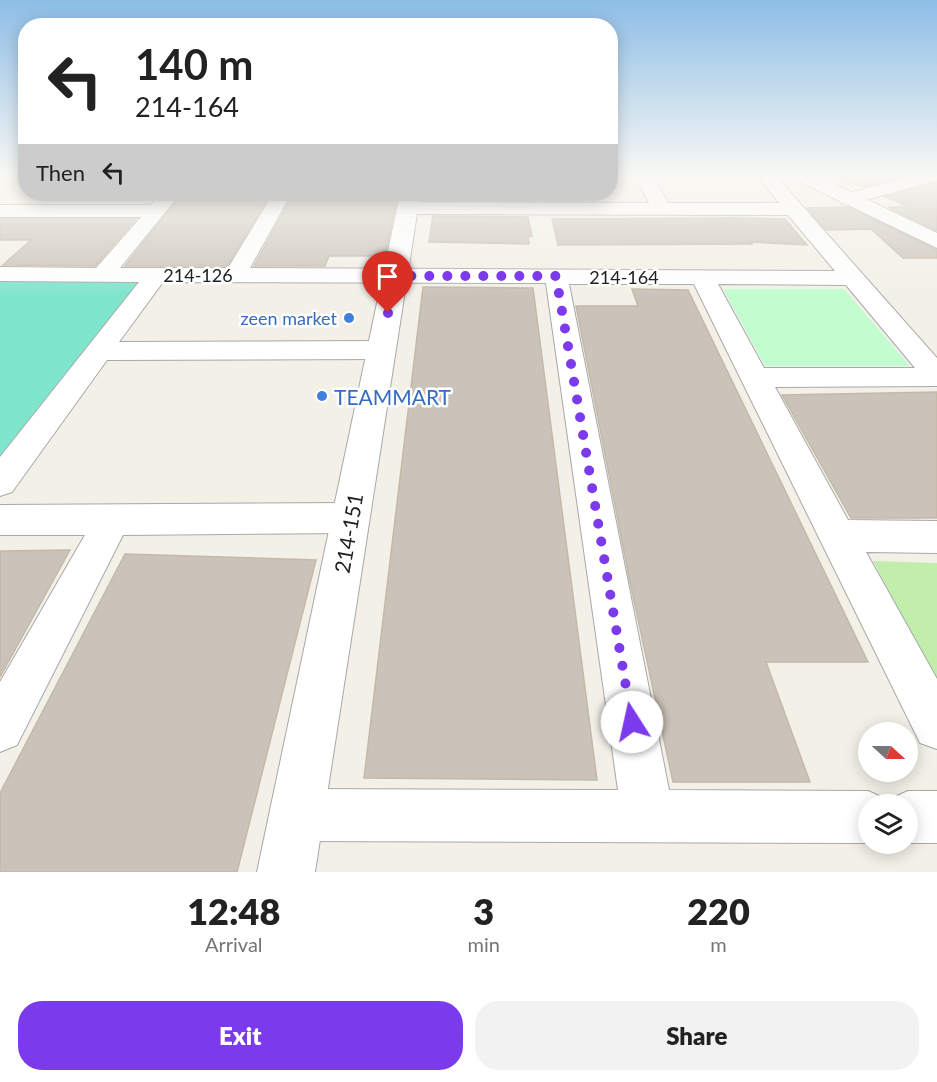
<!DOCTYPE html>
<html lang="en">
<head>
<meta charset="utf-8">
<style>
	body { margin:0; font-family:Lato,sans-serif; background:#f2f2f2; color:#222; height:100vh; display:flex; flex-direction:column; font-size:22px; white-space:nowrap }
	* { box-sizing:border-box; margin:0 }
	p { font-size:20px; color:#767676 }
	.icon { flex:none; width:33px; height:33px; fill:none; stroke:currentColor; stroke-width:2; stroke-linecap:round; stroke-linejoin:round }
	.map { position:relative; height:872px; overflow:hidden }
	.details { display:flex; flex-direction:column; background:#fff; flex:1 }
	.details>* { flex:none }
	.guide { position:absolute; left:18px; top:18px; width:600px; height:183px; border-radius:24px; box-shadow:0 3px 15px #0003; background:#fff; color:#222; overflow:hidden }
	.needle { width:39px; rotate:111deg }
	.tools { position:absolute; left:858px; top:722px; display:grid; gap:12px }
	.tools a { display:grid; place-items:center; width:60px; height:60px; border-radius:50%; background:#fff; box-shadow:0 3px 15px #0003; font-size:30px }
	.pin { position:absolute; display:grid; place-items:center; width:51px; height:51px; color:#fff; margin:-62px -26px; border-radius:50% 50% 50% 0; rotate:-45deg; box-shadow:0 0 6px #0007 }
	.pin .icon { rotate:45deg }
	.me { position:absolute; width:66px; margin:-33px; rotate:350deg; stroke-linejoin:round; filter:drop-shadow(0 0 4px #0008) }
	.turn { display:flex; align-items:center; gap:21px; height:126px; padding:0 18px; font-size:27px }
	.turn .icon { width:78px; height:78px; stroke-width:2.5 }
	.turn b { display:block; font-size:42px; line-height:51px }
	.then { display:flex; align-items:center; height:57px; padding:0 18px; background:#0003; gap:12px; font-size:22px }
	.eta { display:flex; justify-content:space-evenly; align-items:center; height:102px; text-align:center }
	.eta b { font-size:36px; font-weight:800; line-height:42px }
	.primary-button { display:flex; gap:12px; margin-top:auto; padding:12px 18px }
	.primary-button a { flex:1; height:69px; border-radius:24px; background:#7c3aed; color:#fff; font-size:24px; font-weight:800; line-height:69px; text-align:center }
	.primary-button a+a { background:#f2f2f2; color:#222 }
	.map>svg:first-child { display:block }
</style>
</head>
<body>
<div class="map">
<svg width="937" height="872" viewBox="0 0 937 872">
	<rect width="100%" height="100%" fill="#f2f0e7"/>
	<path fill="#c1eeaa" d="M873,561l64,2v120z"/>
	<path fill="#c2fdd0" d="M723,289h121l66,77h-145z"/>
	<path fill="#80e5cd" d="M0,274l156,1 -156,207z"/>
	<path fill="#cac3b9" stroke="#c4b9a8" stroke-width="1.5" d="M832,174h77l-47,13z
		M937,182v49l-49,-24h21l-24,-10z
		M182,194h89l-44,72h-102z
		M293,194h105l-13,62h-56l-4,10h-71z
		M436,194h88l1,6h-90z
		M848,207l89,43v8h-34l-32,-29 -45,1 -19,-22z
		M433,216l95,1 4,19 -4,1 1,7 -100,-2z
		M733,218l52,1 22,26 -57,-3 2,2 -194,1 -6,-26z
		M0,219h136l-41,47 -92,-1 28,-25h-31z
		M423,287l110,1 64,492 -233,-2z
		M632,289l56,1 180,372h-102l44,120h-137l-43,-200 -54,-276h62z
		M937,392v126h-86l-69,-123z
		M70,550l-22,40 -48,87v-126z
		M125,554l191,6 -79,312h-237v-79z"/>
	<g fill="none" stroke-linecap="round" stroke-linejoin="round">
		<defs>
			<path id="minor" d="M634,174h18l16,29h111l-23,-29h18l163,184v28l-162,1 73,133 89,1v32l-71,-1 71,127v70l-17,-6 -226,-459h-125l100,506 199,1 18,8 2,4 2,-4 18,-8h29v52h-29v-39h-40v39l-572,-2 -18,-8 -8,-18 8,-18 18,-8 322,1 -72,-507 -383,-1 -44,60 263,-1 10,3 3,6 -3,6 -10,3 -275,1 -95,132 -12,4v-39l139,-175 -139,-1v-14l96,1 45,-51h-141v-12h151l10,-11h19l-60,74h108l45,-74h18l-41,74 585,3 -47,-56 -380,-1 -7,-2 -3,-4 3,-4 7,-2 241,1zM718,284l128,1 69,83h-151z
				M919,174h18v6l-89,25 -7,-2 -2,-4 2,-4z
				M351,503l13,4 5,11 -5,11 -13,4 -228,2 -106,210 -17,7v-70l85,-147h-85v-30z"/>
			<path id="tertiary" d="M789,174h25l123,59v15l-145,-70z
				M400,194h20l-105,678h-58z"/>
		</defs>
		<use href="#minor" stroke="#a8a8a8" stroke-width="2"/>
		<use href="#tertiary" stroke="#a8a8a8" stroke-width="2"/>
		<use href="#minor" fill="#fff" fill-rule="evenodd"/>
		<use href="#tertiary" fill="#fff" fill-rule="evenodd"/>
	</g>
	<linearGradient id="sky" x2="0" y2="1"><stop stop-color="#8dbde6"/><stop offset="0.59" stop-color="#f9f8f4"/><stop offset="1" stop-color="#f9f8f4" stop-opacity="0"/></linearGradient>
	<rect width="937" height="296" fill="url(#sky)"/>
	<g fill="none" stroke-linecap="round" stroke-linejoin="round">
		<path stroke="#7c3aed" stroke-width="10" stroke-dasharray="0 18" d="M388,313l7,-37h161l76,446"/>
	</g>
	<g fill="#3f7fe0" stroke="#fff" stroke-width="2">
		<circle cx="349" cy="318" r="6"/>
		<circle cx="322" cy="396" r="6"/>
	</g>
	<g text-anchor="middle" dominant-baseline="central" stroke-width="5" stroke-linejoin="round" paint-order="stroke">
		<g font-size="18" fill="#212121" stroke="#fff">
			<text x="198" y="275">214-126</text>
			<text x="624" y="277">214-164</text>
		</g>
		<g font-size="18" fill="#366cbe" stroke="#fff" text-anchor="end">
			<text x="337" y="318">zeen market</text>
		</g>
		<g font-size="21" fill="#366cbe" stroke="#fff" text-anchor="start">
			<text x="334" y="396">TEAMMART</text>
		</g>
		<g font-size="21" fill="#212121" stroke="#fff">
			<text transform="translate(348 533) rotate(-80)">214-151</text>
		</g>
	</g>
</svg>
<div class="tools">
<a><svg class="needle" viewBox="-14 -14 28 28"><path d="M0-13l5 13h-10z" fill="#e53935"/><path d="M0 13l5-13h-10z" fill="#767676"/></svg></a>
<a><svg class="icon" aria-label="layers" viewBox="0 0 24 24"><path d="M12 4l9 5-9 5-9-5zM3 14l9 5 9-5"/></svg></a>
</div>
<div class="pin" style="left:388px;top:313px;background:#d93025"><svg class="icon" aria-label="arrive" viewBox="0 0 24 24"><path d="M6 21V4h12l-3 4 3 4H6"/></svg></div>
<svg class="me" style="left:632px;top:722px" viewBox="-20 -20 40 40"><circle r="19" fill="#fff"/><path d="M0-13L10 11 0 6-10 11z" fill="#7c3aed"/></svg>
<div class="guide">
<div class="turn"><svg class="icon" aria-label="left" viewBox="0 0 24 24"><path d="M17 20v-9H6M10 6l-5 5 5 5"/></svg><div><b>140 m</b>214-164</div></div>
<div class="then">Then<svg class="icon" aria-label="left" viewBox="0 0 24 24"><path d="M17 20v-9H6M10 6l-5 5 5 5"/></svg></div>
</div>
</div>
<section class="details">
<div class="eta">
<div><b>12:48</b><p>Arrival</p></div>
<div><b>3</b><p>min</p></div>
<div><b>220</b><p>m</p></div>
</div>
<div class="primary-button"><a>Exit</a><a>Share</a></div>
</section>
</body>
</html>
